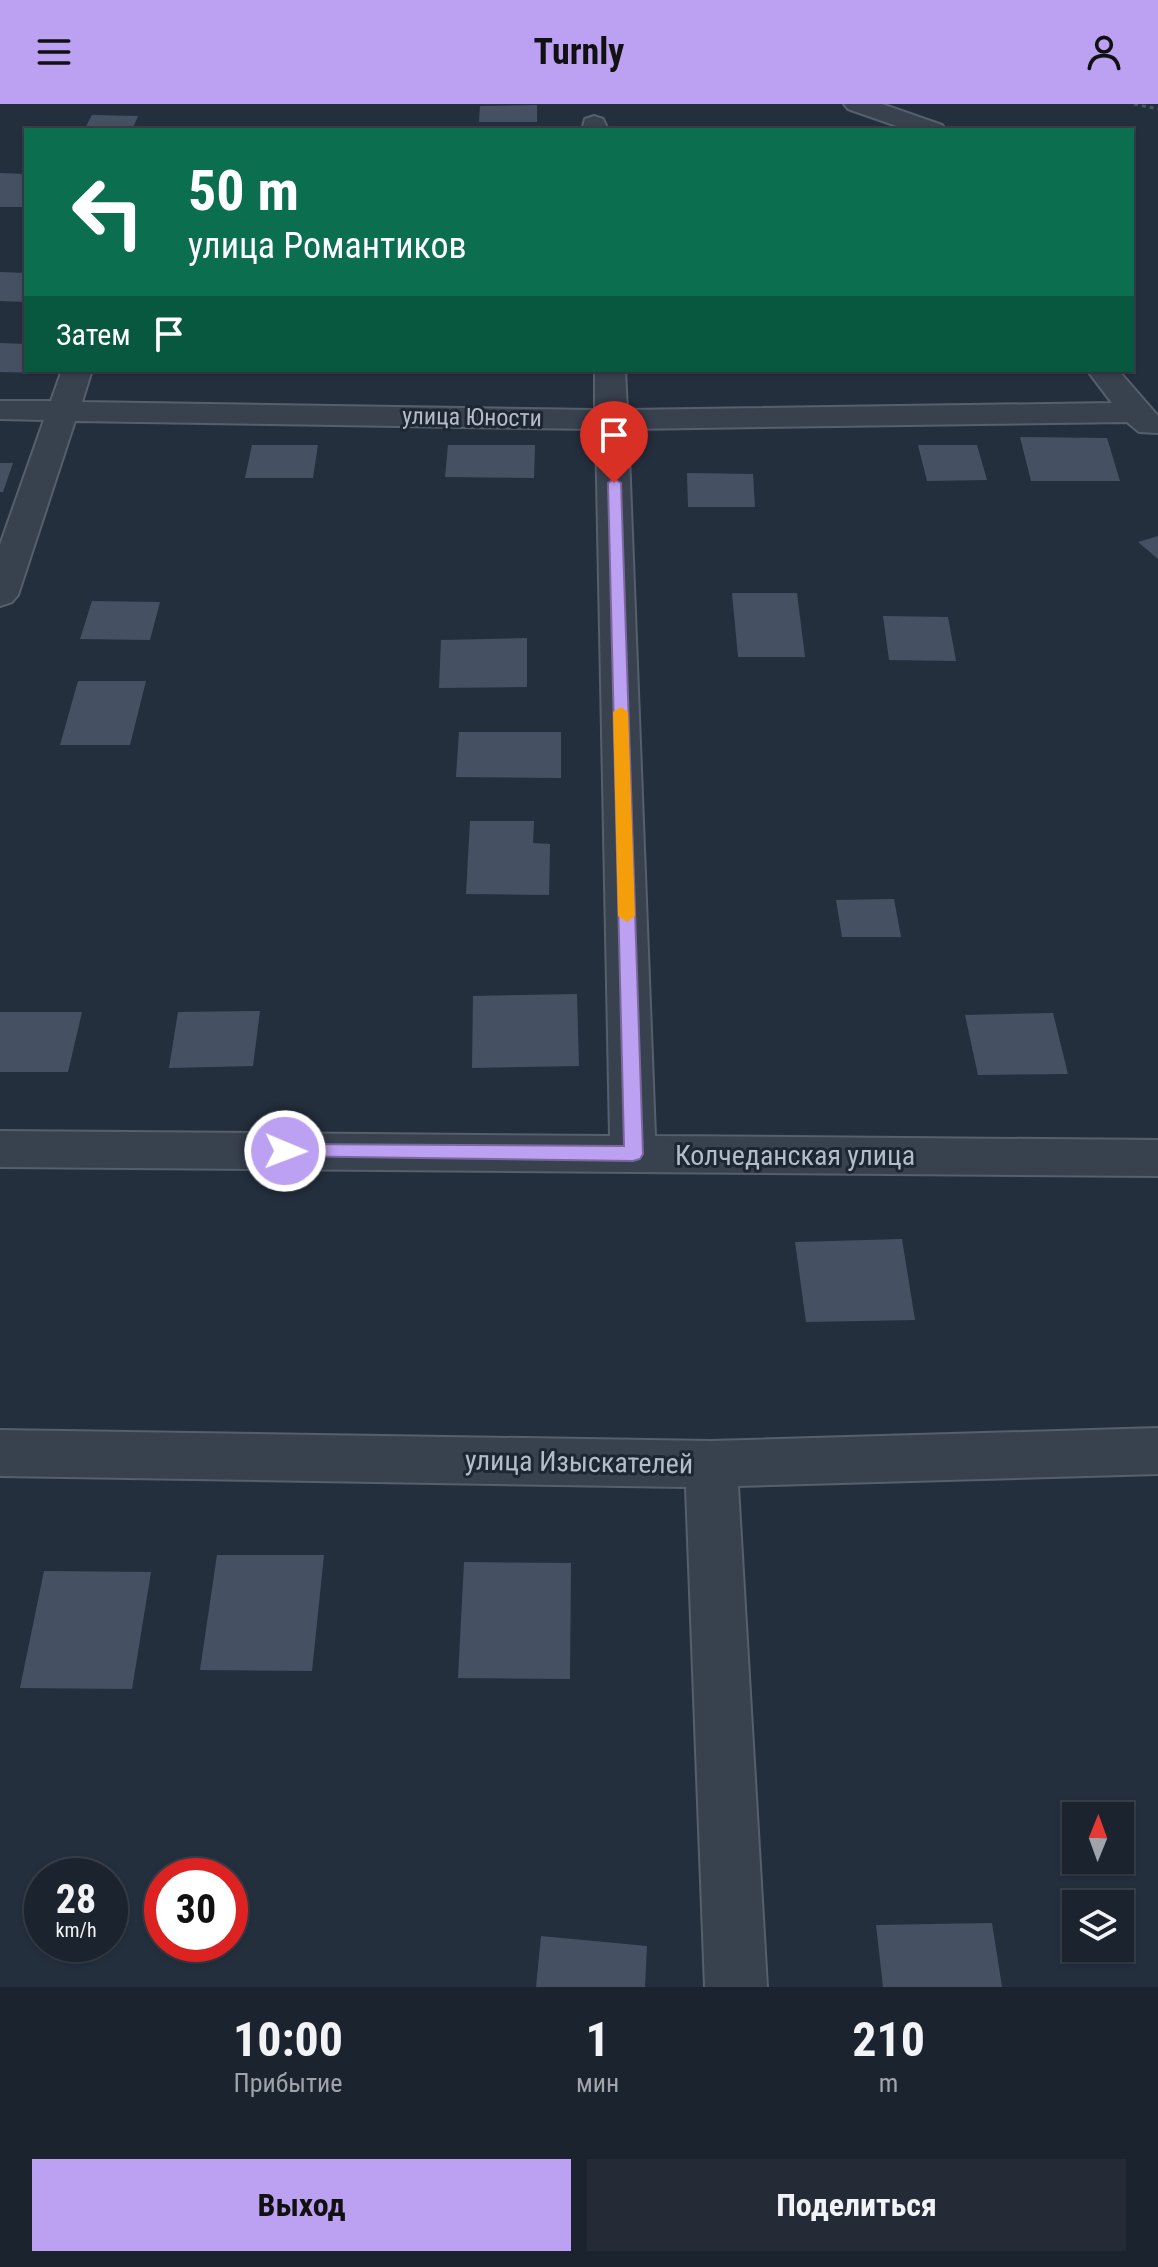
<!DOCTYPE html>
<html lang="ru">
<head>
<meta charset="utf-8">
<style>
	body { margin:0; font-family:"Roboto Condensed",sans-serif; background:#242b36; color:#f1f3f6; height:100vh; display:flex; flex-direction:column; font-size:30px; white-space:nowrap }
	* { box-sizing:border-box; margin:0 }
	p { font-size:26px; color:#a0a4aa }
	.icon { flex:none; width:44px; height:44px; fill:none; stroke:currentColor; stroke-width:2; stroke-linecap:round; stroke-linejoin:round }
	.map { position:relative; height:1883px; overflow:hidden }
	.details { display:flex; flex-direction:column; background:#1b232e; flex:1 }
	.details>* { flex:none }
	.top-card { position:absolute; left:24px; top:24px; width:1110px; height:244px; border-radius:0px; box-shadow:0 2px 6px #0004,0 0 0 2px #39404a; background:#0b6e4f; color:#fff; overflow:hidden }
	.needle { width:52px; rotate:1deg }
	.fabs { position:absolute; left:1062px; top:1698px; display:grid; gap:16px }
	.fabs a { display:grid; place-items:center; width:72px; height:72px; border-radius:0px; background:#1b232e; box-shadow:0 2px 6px #0004,0 0 0 2px #39404a; font-size:40px }
	.speed { position:absolute; left:24px; top:1754px; display:flex; gap:16px; font-size:40px; font-weight:700; text-align:center }
	.speed>* { display:grid; place-content:center; width:104px; height:104px; border-radius:50%; background:#1b232e; box-shadow:0 2px 6px #0004,0 0 0 2px #39404a; line-height:1 }
	.speed small { font-size:20px; font-weight:400 }
	.speed .limit { border:12px solid #d22; background:#fff; color:#111 }
	.pin { position:absolute; display:grid; place-items:center; width:68px; height:68px; color:#fff; margin:-82px -34px; border-radius:50% 50% 50% 0; rotate:-45deg; box-shadow:0 0 8px #0007 }
	.pin .icon { rotate:45deg }
	.me { position:absolute; width:88px; margin:-44px; rotate:91deg; stroke-linejoin:round; filter:drop-shadow(0 0 6px #0008) }
	.turn { display:flex; align-items:center; gap:28px; height:168px; padding:0 32px; font-size:36px }
	.turn .icon { width:104px; height:104px; stroke-width:2.5 }
	.turn b { display:block; font-size:56px; line-height:68px }
	.then { display:flex; align-items:center; height:76px; padding:0 32px; background:#0003; gap:16px; font-size:30px }
	.eta { display:flex; justify-content:space-evenly; align-items:center; height:136px; text-align:center }
	.eta b { font-size:48px; font-weight:700; line-height:56px }
	.primary-button { display:flex; gap:16px; margin-top:auto; padding:16px 32px }
	.primary-button a { flex:1; height:92px; border-radius:0px; background:#bca0f2; color:#111; font-size:32px; font-weight:700; line-height:92px; text-align:center }
	.primary-button a+a { background:#242b36; color:#f1f3f6 }
	header { display:flex; justify-content:space-between; align-items:center; height:104px; padding:0 32px; background:#bca0f2; color:#111; font-size:36px; font-weight:700 }
	.map>svg:first-child { display:block }
</style>
</head>
<body>
<header><svg class="icon" aria-label="menu" viewBox="0 0 24 24"><path d="M4 6h16M4 12h16M4 18h16"/></svg>Turnly<svg class="icon" aria-label="person" viewBox="0 0 24 24"><circle cx="12" cy="8" r="4"/><path d="M4 21q1-7 8-7t8 7"/></svg></header>
<div class="map">
<svg width="1158" height="1883" viewBox="0 0 1158 1883">
	<rect width="100%" height="100%" fill="#242f3e"/>
	<path fill="#455162" d="M537,1v17h-58l1,-16z
		M92,11l46,1 -6,14h-48z
		M0,69l26,1v33h-26z
		M0,168l26,1v29l-26,-1z
		M0,239l26,1v26h16l-2,3 -40,-1z
		M1020,333l87,1 13,43h-89z
		M252,341h66l-5,33h-68z
		M448,341h87l-1,33 -89,-1z
		M918,341h59l10,35 -60,1z
		M0,359h13l-10,29h-3z
		M687,369l66,1 2,33h-67z
		M1158,432v23l-20,-17z
		M732,489h65l8,64h-67z
		M92,497l68,1 -10,38 -70,-1z
		M883,512l65,1 8,44 -67,-1z
		M527,534v49l-88,1 2,-48z
		M78,577h68l-16,64h-70z
		M459,628h102v46l-105,-1z
		M470,717h64l-1,22 17,1 -1,51 -83,-1z
		M894,795l7,38h-59l-6,-37z
		M577,890l2,72 -107,2 1,-72z
		M260,907l-7,55 -84,2 9,-56z
		M0,908h82l-14,60h-68z
		M1053,909l15,61 -90,1 -13,-60z
		M902,1135l13,81 -109,2 -11,-80z
		M217,1451h107l-12,116 -112,-1z
		M464,1458l107,1 -1,116 -112,-1z
		M44,1467l107,1 -19,117 -112,-1z
		M992,1819l10,64h-119l-7,-62z
		M541,1832l106,10 -2,41h-109z"/>
	<g fill="none" stroke-linecap="round" stroke-linejoin="round">
		<defs>
			<path id="minor" d="M844,0h38l60,21 4,5h-38l-60,-21z
				M594,12l9,3 5,11h-26l3,-11z
				M62,266h30l-10,32 513,8v-40h30l2,40 485,-7 -25,-33h31l40,46v17l-19,-1 -12,-10 -499,7 27,707 503,4v36l-1158,-9v-36l610,5 -14,-707 -521,-8 -57,174 -6,7 -12,4v-61l44,-125 -44,-1v-18h51z
				M1158,1324v46l-420,12 29,501h-62l-19,-500 -686,-11v-46l711,11z"/>
		</defs>
		<use href="#minor" stroke="#565f6c" stroke-width="4"/>
		<path stroke="#44595c" stroke-width="3" stroke-dasharray="4 4" stroke-linecap="butt" d="M1134,0l24,5"/>
		<use href="#minor" fill="#38414e" fill-rule="evenodd"/>
	</g>
	<path fill="#bca0f2" stroke="#7a689d" stroke-width="2" d="M614,375l7,4 22,671 -3,5 -7,2 -355,-5 -3,-5 3,-5 7,-2 339,2 -16,-663z"/>
	<path fill="#f59e0b" d="M621,603l7,5 7,204 -8,6 -9,-6 -5,-204z"/>
	<g text-anchor="middle" dominant-baseline="central" stroke-width="6" stroke-linejoin="round" paint-order="stroke">
		<g font-size="24" fill="#b4bcc9" stroke="#1d2633">
			<text transform="translate(472 313) rotate(1)">улица Юности</text>
		</g>
		<g font-size="28" fill="#b4bcc9" stroke="#1d2633">
			<text x="795" y="1051">Колчеданская улица</text>
			<text transform="translate(579 1358) rotate(1)">улица Изыскателей</text>
		</g>
	</g>
</svg>
<div class="fabs">
<a><svg class="needle" viewBox="-14 -14 28 28"><path d="M0-13l5 13h-10z" fill="#e53935"/><path d="M0 13l5-13h-10z" fill="#a0a4aa"/></svg></a>
<a><svg class="icon" aria-label="layers" viewBox="0 0 24 24"><path d="M12 4l9 5-9 5-9-5zM3 14l9 5 9-5"/></svg></a>
</div>
<div class="speed"><div>28<small>km/h</small></div><div class="limit">30</div></div>
<div class="pin" style="left:614px;top:379px;background:#d93025"><svg class="icon" aria-label="arrive" viewBox="0 0 24 24"><path d="M6 21V4h12l-3 4 3 4H6"/></svg></div>
<svg class="me" style="left:285px;top:1047px" viewBox="-20 -20 40 40"><circle r="17" fill="#bca0f2" stroke="#fff" stroke-width="3"/><path d="M0-11L8 9 0 5-8 9z" fill="#fff"/></svg>
<div class="top-card">
<div class="turn"><svg class="icon" aria-label="left" viewBox="0 0 24 24"><path d="M17 20v-9H6M10 6l-5 5 5 5"/></svg><div><b>50 m</b>улица Романтиков</div></div>
<div class="then">Затем<svg class="icon" aria-label="arrive" viewBox="0 0 24 24"><path d="M6 21V4h12l-3 4 3 4H6"/></svg></div>
</div>
</div>
<section class="details">
<div class="eta">
<div><b>10:00</b><p>Прибытие</p></div>
<div><b>1</b><p>мин</p></div>
<div><b>210</b><p>m</p></div>
</div>
<div class="primary-button"><a>Выход</a><a>Поделиться</a></div>
</section>
</body>
</html>
